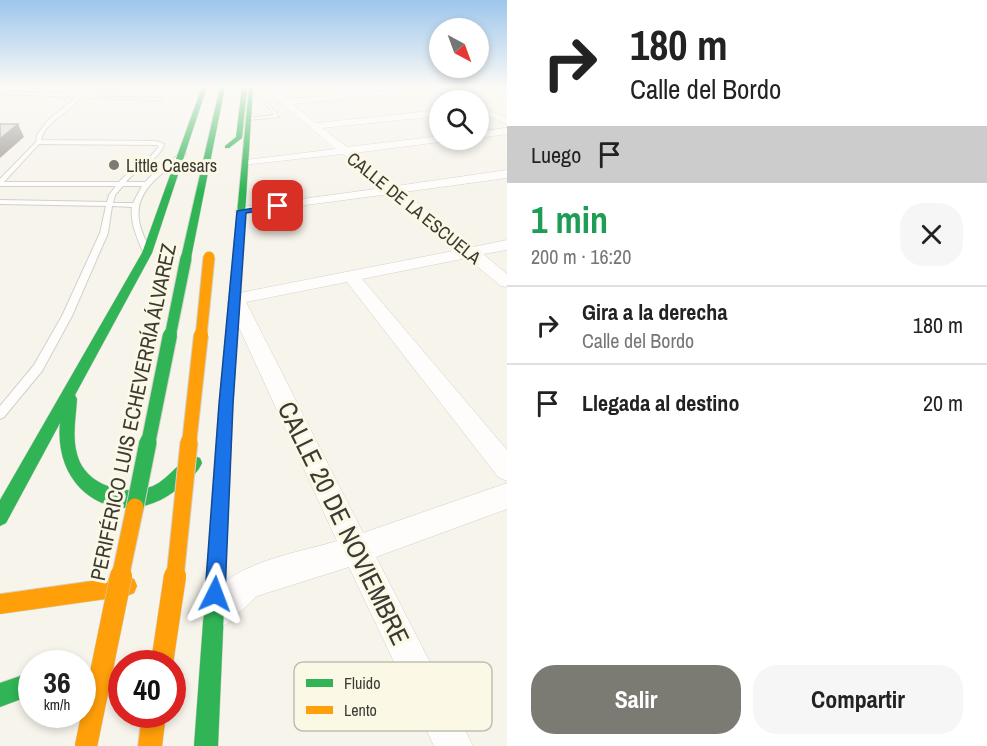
<!DOCTYPE html>
<html lang="es">
<head>
<meta charset="utf-8">
<style>
	body { margin:0; font-family:"Archivo Narrow",sans-serif; background:#f6f6f6; color:#222; height:100vh; display:flex; flex-direction:column; font-size:22px; white-space:nowrap }
	* { box-sizing:border-box; margin:0 }
	p { font-size:20px; color:#767676 }
	.icon { flex:none; width:33px; height:33px; fill:none; stroke:currentColor; stroke-width:2; stroke-linecap:round; stroke-linejoin:round }
	.map { position:relative; flex:1; overflow:hidden }
	.drawer { display:flex; flex-direction:column; background:#fff; width:480px }
	.drawer>* { flex:none }
	.banner { background:#fff; color:#222; overflow:hidden }
	.needle { width:39px; rotate:139deg }
	.tools { position:absolute; left:429px; top:18px; display:grid; gap:12px }
	.tools a { display:grid; place-items:center; width:60px; height:60px; border-radius:50%; background:#fff; box-shadow:0 3px 9px #0003; font-size:30px }
	.speed { position:absolute; left:18px; top:650px; display:flex; gap:12px; font-size:30px; font-weight:700; text-align:center }
	.speed>* { display:grid; place-content:center; width:78px; height:78px; border-radius:50%; background:#fff; box-shadow:0 3px 9px #0003; line-height:1 }
	.speed small { font-size:15px; font-weight:400 }
	.speed .limit { border:9px solid #d22; background:#fff; color:#111 }
	.pin { position:absolute; display:grid; place-items:center; width:51px; height:51px; color:#fff; margin:-26px; border-radius:12px; box-shadow:0 3px 9px #0006 }
	.me { position:absolute; width:66px; margin:-33px; rotate:3deg; stroke-linejoin:round; filter:drop-shadow(0 0 4px #0008) }
	.turn { display:flex; align-items:center; gap:21px; height:126px; padding:0 24px; font-size:27px }
	.turn .icon { width:78px; height:78px; stroke-width:2.5 }
	.turn b { display:block; font-size:42px; line-height:51px }
	.then { display:flex; align-items:center; height:57px; padding:0 24px; background:#0003; gap:12px; font-size:22px }
	.round { display:grid; place-items:center; flex:none; width:63px; height:63px; border-radius:24px; background:#f6f6f6 }
	.summary { display:flex; align-items:center; justify-content:space-between; height:102px; padding:0 24px }
	h1 { font-size:36px; font-weight:700; line-height:45px; color:#1e9e55 }
	.primary-button { display:flex; gap:12px; margin-top:auto; padding:12px 24px }
	.primary-button a { flex:1; height:69px; border-radius:24px; background:#7c7b73; color:#fff; font-size:24px; font-weight:700; line-height:69px; text-align:center }
	.primary-button a+a { background:#f6f6f6; color:#222 }
	ul { padding:0; list-style:none }
	li { display:flex; align-items:center; gap:18px; height:78px; padding:0 24px; border-top:2px solid #e0e0e0 }
	li div { flex:1 }
	li b { display:block; font-size:22px }
	li em { font-style:normal }
	main { display:flex; flex:1; min-height:0 }
	.map>svg:first-child { display:block }
</style>
</head>
<body>
<main>
<div class="map">
<svg width="507" height="746" viewBox="0 0 507 746">
	<rect width="100%" height="100%" fill="#f6f4eb"/>
	<g fill="none" stroke-linecap="round" stroke-linejoin="round">
		<defs>
			<path id="lane" d="M145,87h7c-18,8 -38,1 -55,10l64,1 1,2 -71,-2c15,-13 37,-6 54,-11z
				M0,92l67,1 14,2c-9,18 -35,24 -40,45l115,1 8,3c-4,16 -28,25 -38,38h19l10,-10 26,-19 5,1c-21,18 -52,35 -47,66 1,11 8,22 12,32l-1,2 -7,-2c-6,-15 -13,-29 -11,-45l-20,-1 -4,27 -36,83 -30,55 -38,46 -4,2v-13l34,-41 28,-49 38,-83 6,-27 -106,-2v-4l107,2 2,-7 7,-9h-116v-7l36,-37 1,-7 10,-14 30,-24 -77,-3zM39,144l117,1 3,1c-9,15 -29,23 -40,36h-115zM123,186h19l-9,17h-20l2,-8z
				M267,102l12,15 -31,3 2,-2 24,-3 -9,-12z"/>
			<path id="street" d="M262,87h9l15,12 152,-12 28,13h-10l-24,-10 -140,14 24,19 124,-13v6l-118,12 25,19 93,-11v4h5l-5,2 -86,11 42,33 111,-16v8l-103,14 69,55 34,-7v10l-24,4 24,20v13l-6,-1 -34,-28 -105,21 145,171v31l-9,-4 -151,-195 -101,20 117,231 144,-50v26l-131,48 97,189h-39l-85,-179 -92,29 -30,28 -11,5 -11,-5 -5,-11c21,-50 91,-58 137,-72l-111,-242 3,-4 229,-45 -68,-56 -153,20 -2,-3 2,-3 5,-1 141,-19 -40,-34 -101,11v-4l4,-1 90,-11z
				M485,87h12l10,4v5z
				M478,106l29,12v6l-29,-13z
				M507,128v6l-29,4v-6z"/>
			<path id="fast" d="M202,87h5l-55,166 -77,142 2,4c-1,18 -5,37 0,55 8,32 49,43 76,32 16,-7 25,-25 41,-30l6,2 2,5c-4,10 -14,17 -22,24 -55,47 -127,10 -120,-64l-54,100 -6,3v-26l142,-247z
				M220,87h5l-34,171 -5,3 -5,-3z
				M242,87h5l-5,51 -13,10h-4v-2l11,-9z
				M249,87h4l-20,317 -15,342h-24l25,-342z
				M32,672v23l-32,12v-24z"/>
			<path id="slow" d="M127,576l7,3 3,7 -3,7 -7,3 -127,18v-20z
				M142,714h24l-4,32h-24z"/>
		</defs>
		<use href="#lane" stroke="#d2d0c9" stroke-width="2"/>
		<use href="#street" stroke="#d2d0c9" stroke-width="1"/>
		<use href="#fast" stroke="#d2d0c9" stroke-width="1"/>
		<use href="#slow" stroke="#d2d0c9" stroke-width="1"/>
		<use href="#lane" fill="#fefdfc" fill-rule="evenodd"/>
		<use href="#street" fill="#fefdfc" fill-rule="evenodd"/>
		<use href="#fast" fill="#30b455" fill-rule="evenodd"/>
		<use href="#slow" fill="#ff9f0a" fill-rule="evenodd"/>
		<defs>
			<path id="fast-bridge-far2" d="M170,337l16,-79"/>
			<path id="fast-bridge-far1" d="M148,444l22,-109"/>
			<path id="fast-bridge" d="M135,507l13,-65"/>
			<path id="slow-bridge-far3" d="M201,337l8,-80"/>
			<path id="slow-bridge-far2" d="M189,444l12,-109"/>
			<path id="slow-bridge-far1" d="M120,578l15,-71
				M175,578l14,-136"/>
			<path id="slow-bridge" d="M162,663l13,-87
				M86,746l35,-170"/>
		</defs>
		<use href="#fast-bridge-far2" stroke="#d2d0c9" stroke-width="13" stroke-linecap="butt"/>
		<use href="#fast-bridge-far1" stroke="#d2d0c9" stroke-width="16" stroke-linecap="butt"/>
		<use href="#fast-bridge" stroke="#d2d0c9" stroke-width="19" stroke-linecap="butt"/>
		<use href="#slow-bridge-far3" stroke="#d2d0c9" stroke-width="13" stroke-linecap="butt"/>
		<use href="#slow-bridge-far2" stroke="#d2d0c9" stroke-width="16" stroke-linecap="butt"/>
		<use href="#slow-bridge-far1" stroke="#d2d0c9" stroke-width="19" stroke-linecap="butt"/>
		<use href="#slow-bridge" stroke="#d2d0c9" stroke-width="23" stroke-linecap="butt"/>
		<use href="#fast-bridge-far2" stroke="#30b455" stroke-width="11"/>
		<use href="#fast-bridge-far1" stroke="#30b455" stroke-width="14"/>
		<use href="#fast-bridge" stroke="#30b455" stroke-width="17"/>
		<use href="#slow-bridge-far3" stroke="#ff9f0a" stroke-width="11"/>
		<use href="#slow-bridge-far2" stroke="#ff9f0a" stroke-width="14"/>
		<use href="#slow-bridge-far1" stroke="#ff9f0a" stroke-width="17"/>
		<use href="#slow-bridge" stroke="#ff9f0a" stroke-width="22"/>
	</g>
	<path fill="#9e9a96" d="M18,124l6,13 -24,21v-19z"/>
	<path fill="#e1dcd7" stroke="#9e9a96" stroke-width="1.5" d="M0,124h18l-18,15z"/>
	<linearGradient id="sky" x2="0" y2="1"><stop stop-color="#9dc6ec"/><stop offset="0.45" stop-color="#fbfaf6"/><stop offset="1" stop-color="#fbfaf6" stop-opacity="0"/></linearGradient>
	<rect width="507" height="192" fill="url(#sky)"/>
	<path fill="#1a73e8" stroke="#114b97" stroke-width="1.5" d="M278,204l4,2 -1,2 -35,5 -13,191 -8,190 -3,7 -7,3 -7,-3 -3,-7 14,-190 18,-193z"/>
	<circle fill="#7c7b73" stroke="#fbf8e6" stroke-width="2" cx="114" cy="165" r="6"/>
	<g text-anchor="middle" dominant-baseline="central" stroke-width="6" stroke-linejoin="round" paint-order="stroke">
		<g font-size="18" fill="#3b3a33" stroke="#fbf8e6" text-anchor="start">
			<text x="126" y="165">Little Caesars</text>
		</g>
		<g font-size="18" fill="#3b3a33" stroke="#fbf8e6">
			<text transform="translate(414 208) rotate(39)">CALLE DE LA ESCUELA</text>
		</g>
		<g font-size="21" fill="#3b3a33" stroke="#fbf8e6">
			<text transform="translate(133 412) rotate(-78)">PERIFÉRICO LUIS ECHEVERRÍA ÁLVAREZ</text>
		</g>
		<g font-size="26" fill="#3b3a33" stroke="#fbf8e6">
			<text transform="translate(344 523) rotate(64)">CALLE 20 DE NOVIEMBRE</text>
		</g>
	</g>
	<rect x="294" y="662" width="198" height="69" rx="9" fill="#fbf8e6" stroke="#c1bfb0" stroke-width="1.5"/>
	<rect x="306" y="679" width="27" height="8" fill="#30b455"/>
	<rect x="306" y="706" width="27" height="8" fill="#ff9f0a"/>
	<g font-size="16" fill="#3b3a33">
		<text x="344" y="689">Fluido</text>
		<text x="344" y="716">Lento</text>
	</g>
</svg>
<div class="tools">
<a><svg class="needle" viewBox="-14 -14 28 28"><path d="M0-13l5 13h-10z" fill="#e53935"/><path d="M0 13l5-13h-10z" fill="#767676"/></svg></a>
<a><svg class="icon" aria-label="search" viewBox="0 0 24 24"><circle cx="10" cy="10" r="6"/><path d="M15 15l6 6"/></svg></a>
</div>
<div class="speed"><div>36<small>km/h</small></div><div class="limit">40</div></div>
<div class="pin" style="left:278px;top:206px;background:#d93025"><svg class="icon" aria-label="arrive" viewBox="0 0 24 24"><path d="M6 21V4h12l-3 4 3 4H6"/></svg></div>
<svg class="me" style="left:215px;top:594px" viewBox="-20 -20 40 40"><path d="M0-17L14 15 0 8-14 15z" fill="#1a73e8" stroke="#fff" stroke-width="4"/></svg>
</div>
<section class="drawer">
<div class="banner">
<div class="turn"><svg class="icon" aria-label="right" viewBox="0 0 24 24"><path d="M7 20v-9h11M14 6l5 5-5 5"/></svg><div><b>180 m</b>Calle del Bordo</div></div>
<div class="then">Luego<svg class="icon" aria-label="arrive" viewBox="0 0 24 24"><path d="M6 21V4h12l-3 4 3 4H6"/></svg></div>
</div>
<div class="summary"><div><h1>1 min</h1><p>200 m · 16:20</p></div><a class="round"><svg class="icon" aria-label="close" viewBox="0 0 24 24"><path d="M6 6l12 12M18 6L6 18"/></svg></a></div>
<ul>
<li><svg class="icon" aria-label="right" viewBox="0 0 24 24"><path d="M7 20v-9h11M14 6l5 5-5 5"/></svg><div><b>Gira a la derecha</b><p>Calle del Bordo</p></div><em>180 m</em></li>
<li><svg class="icon" aria-label="arrive" viewBox="0 0 24 24"><path d="M6 21V4h12l-3 4 3 4H6"/></svg><div><b>Llegada al destino</b></div><em>20 m</em></li>
</ul>
<div class="primary-button"><a>Salir</a><a>Compartir</a></div>
</section>
</main>
</body>
</html>
